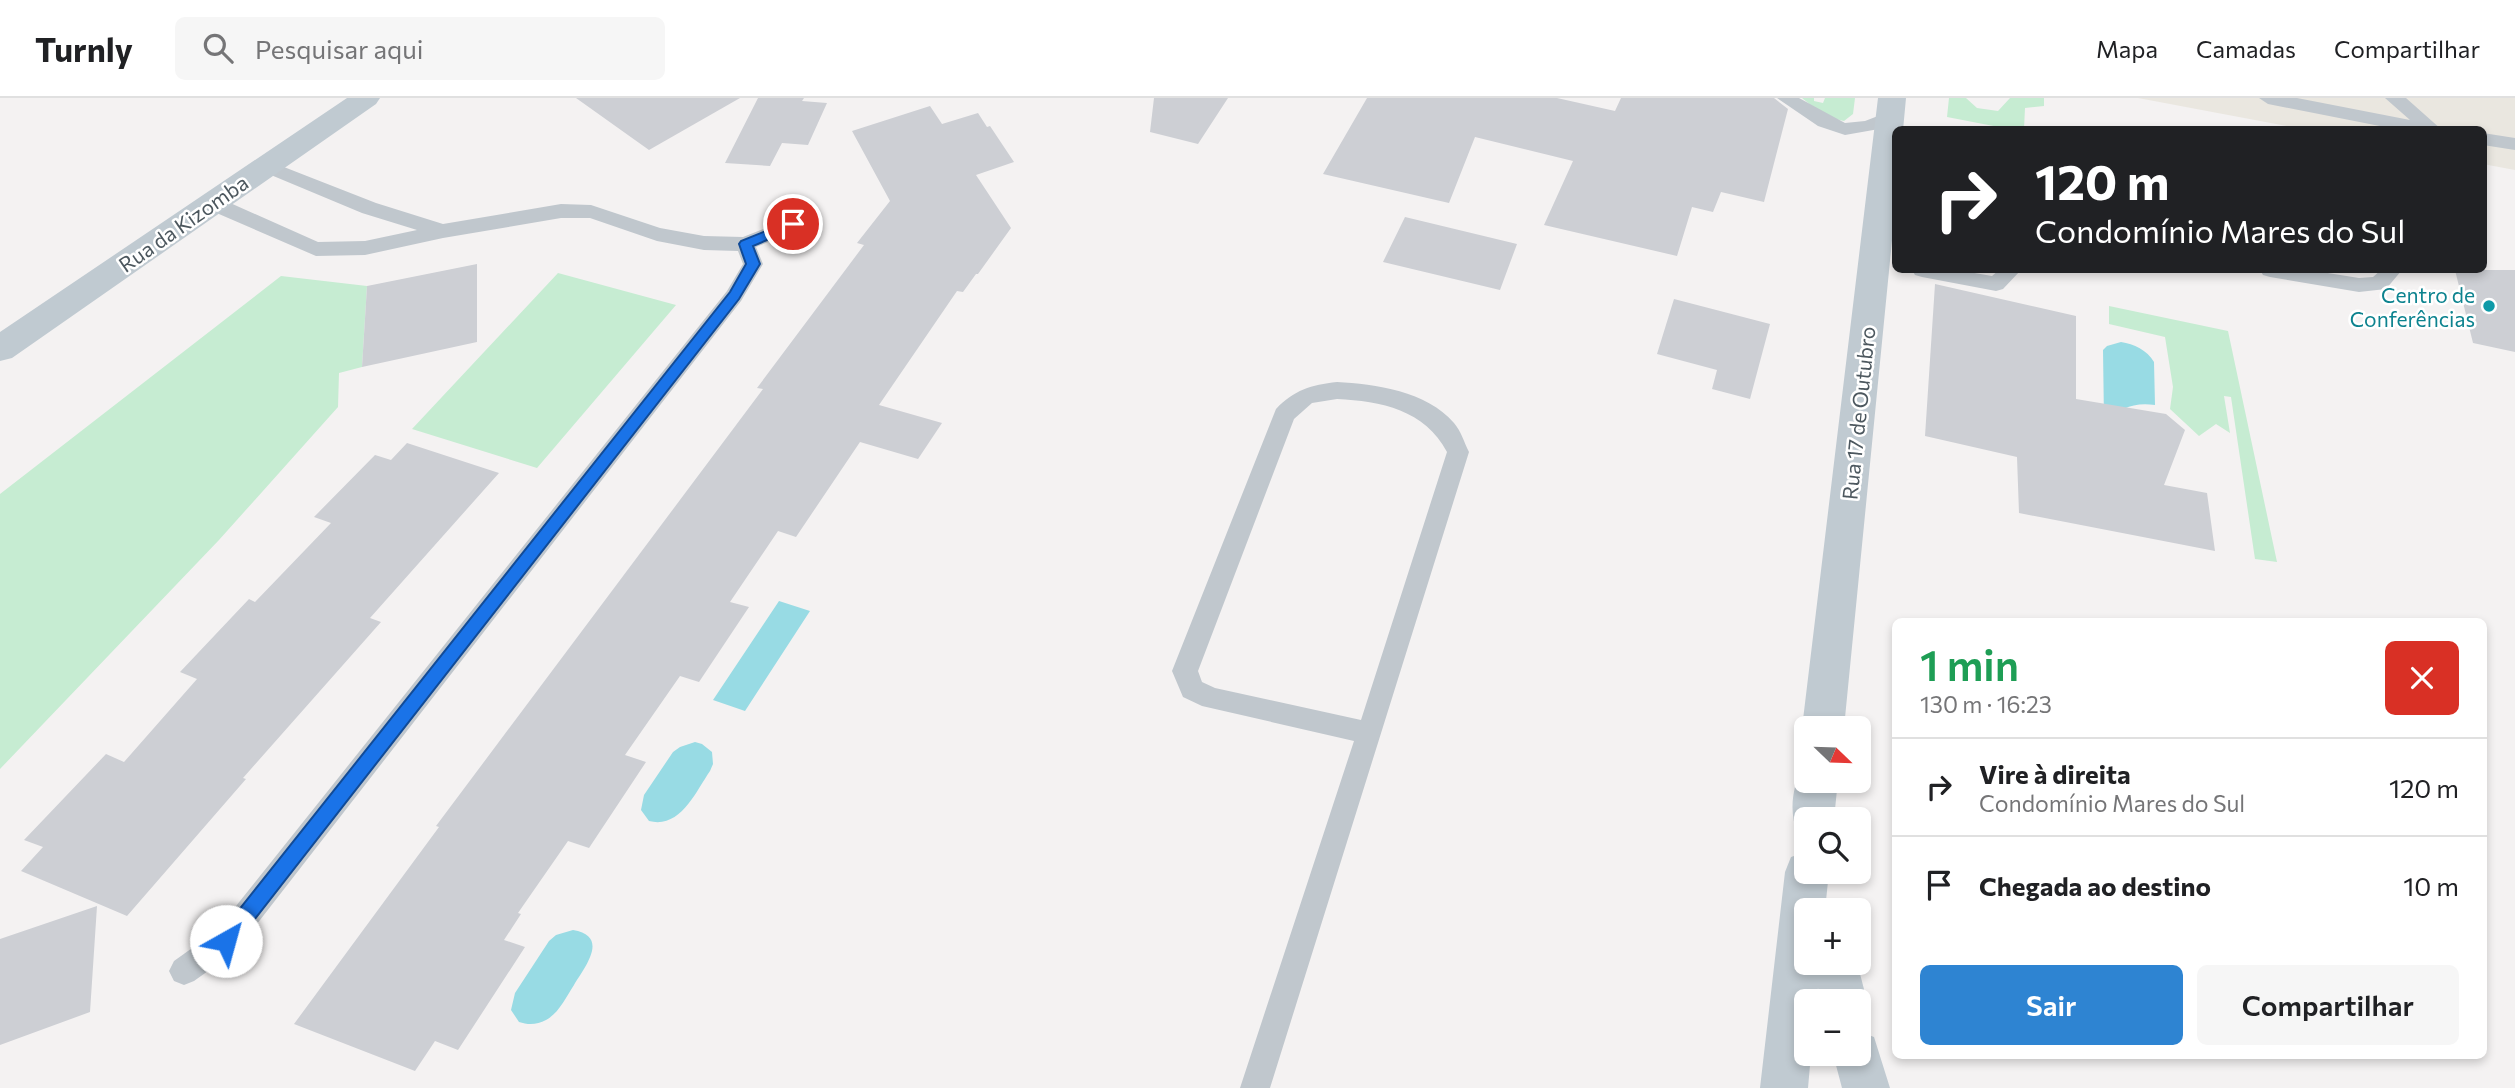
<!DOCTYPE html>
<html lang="pt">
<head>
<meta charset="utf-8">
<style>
	body { margin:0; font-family:Commissioner,sans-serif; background:#f6f6f6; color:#202124; height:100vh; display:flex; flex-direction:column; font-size:26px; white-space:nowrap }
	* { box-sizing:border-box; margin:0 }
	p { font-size:23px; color:#757577 }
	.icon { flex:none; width:38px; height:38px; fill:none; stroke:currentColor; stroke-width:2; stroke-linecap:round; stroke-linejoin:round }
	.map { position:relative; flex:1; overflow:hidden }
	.drawer { position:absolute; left:1892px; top:520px; width:595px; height:441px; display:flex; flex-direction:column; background:#fff; border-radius:10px; box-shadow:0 4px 10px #0003 }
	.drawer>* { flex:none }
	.guide { position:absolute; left:1892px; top:28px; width:595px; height:147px; border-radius:10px; box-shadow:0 4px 10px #0003; background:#202124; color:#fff; overflow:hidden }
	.needle { width:46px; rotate:113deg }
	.buttons { position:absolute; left:1794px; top:618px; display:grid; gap:14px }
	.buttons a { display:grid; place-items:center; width:77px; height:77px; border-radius:10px; background:#fff; box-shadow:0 4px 10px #0003; font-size:35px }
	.pin { position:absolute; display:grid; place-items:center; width:60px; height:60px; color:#fff; margin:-30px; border:4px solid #fff; border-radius:50%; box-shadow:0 2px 7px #0007 }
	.me { position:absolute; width:77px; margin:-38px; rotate:38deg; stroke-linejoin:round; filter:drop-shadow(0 0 5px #0008) }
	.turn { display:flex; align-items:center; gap:24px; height:147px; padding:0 28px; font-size:32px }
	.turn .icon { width:91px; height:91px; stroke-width:2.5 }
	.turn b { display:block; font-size:49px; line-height:60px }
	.round { display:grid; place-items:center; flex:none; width:74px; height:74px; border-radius:10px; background:#f6f6f6 }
	.overview { display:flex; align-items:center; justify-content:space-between; height:119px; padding:0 28px }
	h1 { font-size:42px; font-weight:600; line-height:52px; color:#1e9e55 }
	.primary-button { display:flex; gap:14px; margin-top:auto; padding:14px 28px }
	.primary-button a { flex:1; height:80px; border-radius:10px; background:#2e84d2; color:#fff; font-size:28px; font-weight:600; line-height:80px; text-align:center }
	.primary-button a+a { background:#f6f6f6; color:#202124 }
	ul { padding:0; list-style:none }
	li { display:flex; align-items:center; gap:21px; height:98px; padding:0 28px; border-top:2px solid #e0e0e0 }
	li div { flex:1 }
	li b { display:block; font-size:26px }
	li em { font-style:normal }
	header { display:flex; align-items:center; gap:42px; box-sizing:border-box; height:98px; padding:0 35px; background:#fff; border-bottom:2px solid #e0e0e0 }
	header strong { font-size:33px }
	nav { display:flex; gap:38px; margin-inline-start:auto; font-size:24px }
	.search { width:490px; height:63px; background:#f6f6f6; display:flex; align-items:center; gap:18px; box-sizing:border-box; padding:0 24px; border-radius:10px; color:#757577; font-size:26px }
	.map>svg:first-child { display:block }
</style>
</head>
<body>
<header>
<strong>Turnly</strong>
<div class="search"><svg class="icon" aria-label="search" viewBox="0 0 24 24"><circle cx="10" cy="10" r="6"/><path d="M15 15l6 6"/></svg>Pesquisar aqui</div>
<nav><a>Mapa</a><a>Camadas</a><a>Compartilhar</a></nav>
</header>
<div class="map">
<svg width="2515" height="990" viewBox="0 0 2515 990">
	<rect width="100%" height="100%" fill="#f4f2f2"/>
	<path fill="#eae7e0" d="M2138,0h377v72l-32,-6v-34l-180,-1z"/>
	<path fill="#c6ecd2" d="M1802,0h12v3l9,2 2,-5h30l-2,16 -9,7 -13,-3 -14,-8z
		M1949,0h17l11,10 21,3 12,-13h34v8l-19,2 -1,21h-15l-62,-12z
		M558,175l118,32 -139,163 -125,-39z
		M281,178l86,10 -5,81 -23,6 -1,34 -119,133 -219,229v-275z
		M2109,208l119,25 49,231 -22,-3 -24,-162 -7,-1 6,37 -14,-9 -17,12 -29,-27 3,-22 -8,-50 -56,-13z"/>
	<path fill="#98dbe4" d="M2121,244c13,2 26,8 33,20l1,43c-23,-3 -33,4 -51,16l-1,-71 4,-4z
		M779,503l31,10 -65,100 -32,-11z
		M695,644l7,2 10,8 1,12 -3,7c-15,22 -30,58 -61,50l-8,-11 3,-15 29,-43 7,-5z
		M573,832c37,6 12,37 1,55 -8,12 -15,28 -28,35 -9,5 -18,5 -27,2l-8,-12 4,-17 34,-52 7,-6z"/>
	<path fill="#cdcfd4" d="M576,0h164l-91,52z
		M758,0h46l-2,3 25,2 -19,42 -26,-2 -12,23 -45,-3z
		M1154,0h74l-30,46 -48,-12z
		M1367,0h190l58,13 6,-13h153l14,11 -24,93 -43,-10 -8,20 -21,-5 -15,49 -133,-31 29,-64 -98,-24 -26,66 -126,-29z
		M930,8l12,18 36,-11 9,14 3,-1 24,36 -38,13 35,53 -33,46h-2l-13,18 -6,-1 -78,114 63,18 -24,36 -58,-17 -64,95 -18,-6 -48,71 19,5 -50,75 -19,-6 -55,79 21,7 -57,86 -21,-7 -50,72 3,1 -17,26 21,7 -67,103 -23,-9 -20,30 -121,-47 145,-197 -3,-1 327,-437 -6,-1 107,-143 -7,-2 33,-42 -38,-70z
		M1405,119l112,27 -17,46 -117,-28z
		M477,166v78l-115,25 5,-81z
		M2455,172h60v82l-42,-9z
		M1935,186l141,32v83l90,15 19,16 -21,55 43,8 8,58 -196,-38 -2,-56 -92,-21z
		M1674,201l96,25 -20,75 -38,-10 5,-19 -60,-16z
		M407,345l92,30 -129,145 11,4 -138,156 3,1 -119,137 -106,-45 22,-24 -19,-7 82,-86 18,8 73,-83 -17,-7 69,-73 6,3 76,-79 -17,-6 61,-62 16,5z
		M97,808l-7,106 -90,33v-106z"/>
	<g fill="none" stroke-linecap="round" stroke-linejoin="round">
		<path fill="#c0c7cd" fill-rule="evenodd" d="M1777,0h22l46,25 20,-2 26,-10 9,6 -2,4 -19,8 -34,6 -27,-9z
			M2259,0h38l113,22 -25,-22h21l36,32h-42l-132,-26z
			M2483,35l32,5v12l-32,-5z
			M266,62l110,43 67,21 118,-20 30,1 69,23 44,8 39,1 51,-20 7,2 3,5 -3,5 -45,18 7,17 -22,37 -505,650 -42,30 -10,4 -10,-4 -5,-10 5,-10 42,-30 511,-640 16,-27 -5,-13 -34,-1 -47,-9 -67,-23h-29l-118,20 -78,17 -49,1 -111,-48 -3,-5 3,-5h14l99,44 47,-1 52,-11 -55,-17 -103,-43 -3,-4 3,-4z
			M1912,172h45l35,6 7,-6h22l-18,19 -7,2 -74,-14 -7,-2z
			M2260,172h49l50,8 14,-1 8,-7h21l-16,19 -27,3 -89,-15 -7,-2z
			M1337,284c38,2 90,9 117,41 7,8 10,19 15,29l-199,636h-30l114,-347 -152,-35 -19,-9 -11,-26 104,-262c18,-19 35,-24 61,-27zM1337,301c44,2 88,11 110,53l-86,268 -146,-32 -13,-6 -4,-11 96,-252 18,-16z"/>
		<path fill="#c0cad1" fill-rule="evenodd" d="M347,0h33l-4,6 -364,254 -12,3v-29z
			M1878,0h28l-3,32h-8v80l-51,518h-38v8l-4,-8z
			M1806,667v15h32l-4,39h-28v17l-8,-3c-10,-21 -5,-46 4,-66z
			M1806,754v20h23l-4,38h-19v52h51l10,39 -9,17v-17h-37l-3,-13 -2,13h-10v53h5l-3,34h-48l25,-216 6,-15z
			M1858,933l16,6 16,51h-48l-9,-34h25z"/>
	</g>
	<path fill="#1a73e8" stroke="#114b97" stroke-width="2" d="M793,122l7,4 -2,3 -45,19 7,18 -21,35 -506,648 -7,3 -7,-3 -2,-6 2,-6 511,-643 16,-28 -7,-20 2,-3z"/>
	<circle fill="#0f9aa8" stroke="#fff" stroke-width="2.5" cx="2489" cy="208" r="7"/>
	<g text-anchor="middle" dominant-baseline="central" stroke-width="5" stroke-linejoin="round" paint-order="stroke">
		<g font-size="21" fill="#4c575e" stroke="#fff">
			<text transform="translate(183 125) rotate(-35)">Rua da Kizomba</text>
			<text transform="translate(1858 315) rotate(-84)">Rua 17 de Outubro</text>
		</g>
		<g font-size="21" fill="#0d838f" stroke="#fff" text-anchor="end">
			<text x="2475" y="196">Centro de<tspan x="2475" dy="24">Conferências</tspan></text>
		</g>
	</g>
</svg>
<div class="buttons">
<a><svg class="needle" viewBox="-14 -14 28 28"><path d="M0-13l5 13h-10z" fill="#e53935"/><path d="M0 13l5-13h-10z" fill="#757577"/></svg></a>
<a><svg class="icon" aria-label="search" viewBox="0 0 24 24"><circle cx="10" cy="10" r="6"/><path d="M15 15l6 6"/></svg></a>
<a>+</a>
<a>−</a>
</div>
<div class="pin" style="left:793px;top:126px;background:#d93025"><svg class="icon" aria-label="arrive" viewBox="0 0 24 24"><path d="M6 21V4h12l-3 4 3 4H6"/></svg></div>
<svg class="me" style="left:226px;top:843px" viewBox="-20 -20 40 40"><circle r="19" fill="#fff"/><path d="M0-13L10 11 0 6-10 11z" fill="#1a73e8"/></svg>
<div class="guide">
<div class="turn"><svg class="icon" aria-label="right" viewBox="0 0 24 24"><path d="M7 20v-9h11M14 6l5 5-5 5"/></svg><div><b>120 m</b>Condomínio Mares do Sul</div></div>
</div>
<section class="drawer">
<div class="overview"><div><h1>1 min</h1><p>130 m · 16:23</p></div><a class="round" style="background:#d93025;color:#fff"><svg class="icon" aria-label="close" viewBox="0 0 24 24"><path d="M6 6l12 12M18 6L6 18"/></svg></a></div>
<ul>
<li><svg class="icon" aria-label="right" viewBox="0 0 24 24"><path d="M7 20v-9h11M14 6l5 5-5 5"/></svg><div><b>Vire à direita</b><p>Condomínio Mares do Sul</p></div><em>120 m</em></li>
<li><svg class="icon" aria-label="arrive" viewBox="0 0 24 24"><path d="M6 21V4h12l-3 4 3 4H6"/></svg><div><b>Chegada ao destino</b></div><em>10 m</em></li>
</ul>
<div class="primary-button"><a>Sair</a><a>Compartilhar</a></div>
</section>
</div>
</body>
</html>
